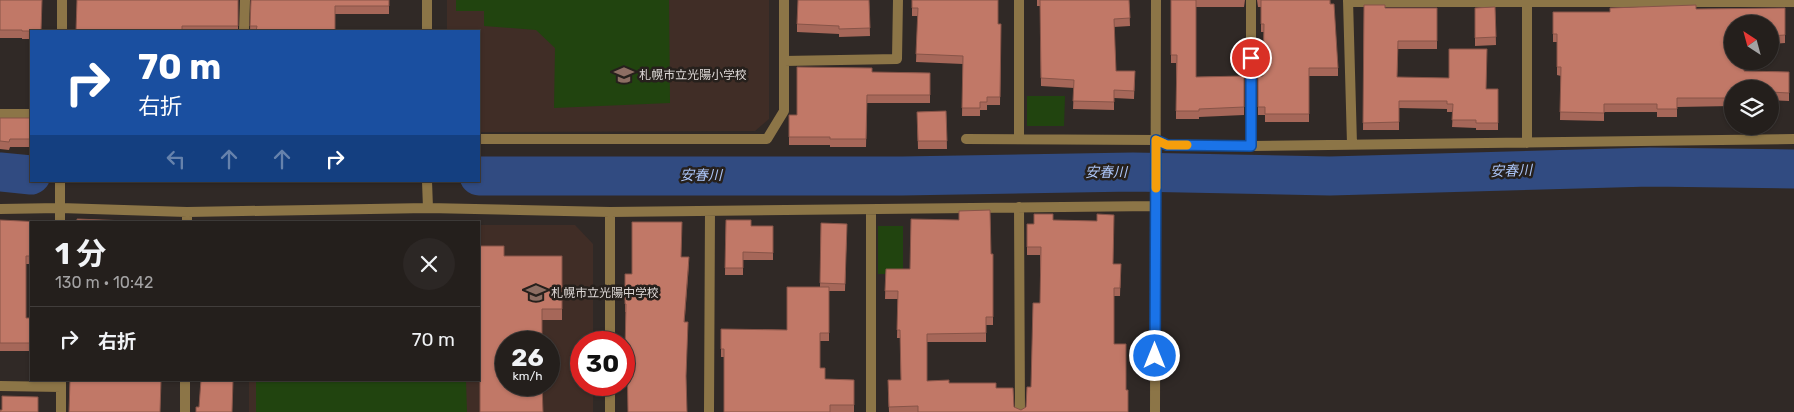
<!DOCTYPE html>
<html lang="ja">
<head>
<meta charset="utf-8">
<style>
	body { margin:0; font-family:Rubik,"Noto Sans JP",sans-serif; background:#2c2725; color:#f1f3f6; height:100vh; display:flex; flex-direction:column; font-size:19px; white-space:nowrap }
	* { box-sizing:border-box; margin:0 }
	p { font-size:16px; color:#a3a2a3 }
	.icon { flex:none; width:28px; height:28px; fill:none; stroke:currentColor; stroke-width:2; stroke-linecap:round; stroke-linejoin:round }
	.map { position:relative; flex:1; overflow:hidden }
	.panel { position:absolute; left:30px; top:221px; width:450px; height:160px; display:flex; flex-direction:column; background:#241f1c; border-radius:0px; box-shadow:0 1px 4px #0004,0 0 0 1px #413d3b }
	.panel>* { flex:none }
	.guide { position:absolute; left:30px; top:30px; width:450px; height:152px; border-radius:0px; box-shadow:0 1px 4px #0004,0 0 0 1px #413d3b; background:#1a4fa0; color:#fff; overflow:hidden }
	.needle { width:32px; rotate:324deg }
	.controls { position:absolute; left:1724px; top:15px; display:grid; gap:10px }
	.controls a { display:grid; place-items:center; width:55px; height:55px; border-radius:50%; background:#241f1c; box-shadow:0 1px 4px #0004,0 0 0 1px #413d3b; font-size:25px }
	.speed { position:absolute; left:495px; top:331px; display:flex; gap:10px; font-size:25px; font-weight:700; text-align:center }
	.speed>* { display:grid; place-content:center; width:65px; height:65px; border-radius:50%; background:#241f1c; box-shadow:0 1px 4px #0004,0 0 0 1px #413d3b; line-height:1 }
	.speed small { font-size:12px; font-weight:400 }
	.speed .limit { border:8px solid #d22; background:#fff; color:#111 }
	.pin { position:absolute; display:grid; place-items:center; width:42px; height:42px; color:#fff; margin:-21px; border:2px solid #fff; border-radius:50%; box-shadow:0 1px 5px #0007 }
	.me { position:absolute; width:55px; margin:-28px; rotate:0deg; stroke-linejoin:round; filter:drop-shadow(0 0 4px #0008) }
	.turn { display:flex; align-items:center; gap:18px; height:105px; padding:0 25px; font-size:22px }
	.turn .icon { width:65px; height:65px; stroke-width:2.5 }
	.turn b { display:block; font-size:35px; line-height:42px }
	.lanes { display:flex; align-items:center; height:48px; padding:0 25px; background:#0003; justify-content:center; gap:25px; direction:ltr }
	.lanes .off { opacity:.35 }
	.round { display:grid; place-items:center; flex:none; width:52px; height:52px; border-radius:26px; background:#2c2725 }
	.head { display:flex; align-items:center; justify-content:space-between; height:85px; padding:0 25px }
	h1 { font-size:30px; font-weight:700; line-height:38px }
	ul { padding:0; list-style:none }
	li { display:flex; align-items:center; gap:15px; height:65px; padding:0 25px; border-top:1px solid #413d3b }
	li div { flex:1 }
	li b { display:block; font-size:19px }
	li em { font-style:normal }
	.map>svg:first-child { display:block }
</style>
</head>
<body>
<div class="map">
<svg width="1794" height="412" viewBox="0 0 1794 412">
	<rect width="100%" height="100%" fill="#302926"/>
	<path fill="#402d26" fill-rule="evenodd" d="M447,0h322v119l-14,12 -276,1v-101h-32z
		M479,225h96l18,19v98h-12v43h12v27h-344v-32h230zM506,342h43v43h-43z"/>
	<path fill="#21440f" d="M456,0h213l1,103 -116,5 1,-60 -19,-18 -52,-4v-15h-28z
		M1027,96h38l-1,30h-37z
		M878,226h25v48h-25z
		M256,380h210l1,32h-211z"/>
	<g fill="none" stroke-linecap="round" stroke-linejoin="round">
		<path stroke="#314b81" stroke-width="39" d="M0,172l31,3
			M479,176h423l231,-4 197,4 320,-9 144,2"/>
		<path stroke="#8c7547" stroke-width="10" d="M784,0v61l113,-2 1,-59
			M1251,0v146
			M1348,0l4,144
			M1527,0v143
			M1348,2h446
			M62,31v-31
			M244,31l1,-31
			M427,31v-31
			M0,114h31
			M479,139h288l17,-28v-50
			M966,139l190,1 11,5 84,1 543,-7
			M1019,139v-139
			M60,181v41
			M427,181l1,27
			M1019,207l1,205
			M0,209l60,-1 127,4 241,-4 182,4 546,-6
			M187,222v-10
			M610,342v-130
			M61,381v31
			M0,386l61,1
			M185,412v-32
			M610,412v-27
			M709,412l1,-201
			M871,412v-202
			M1155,412l1,-412"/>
	</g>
	<path fill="#a66759" d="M0,0l31,31v8h-9v-1h-22z
		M238,0v31h-162z
		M251,0h138v14h-54v17h-85z
		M869,0l1,36 -31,1v-3l-42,-2v-8z
		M912,0l86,24h3l-1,81h-13v5h-7v6h-18l1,-52 -47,-2 2,-46h-6z
		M1037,0h92l1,26 -16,1 2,44h19l-1,28 -20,-1v12l-41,-1 1,-21 -33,-2 -1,-80h-3z
		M1171,0h74l-1,7h-48v70l48,-1v39l-45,2v2h-23v-56h-5z
		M1257,0h73l8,68v8h-29v46h-44v-7h-7v-39h5l1,-44h-3v-25h-3z
		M1364,5l21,3h52v41h-39l-1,28 89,12h12v41h-22v-2l-24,-1 1,-15h-6v-3l-48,-1v22h-36z
		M1495,7l1,38 -21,1v-38z
		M1785,8v35l-15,1v-20h-38l12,47 45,1v29l-19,-1v-11h-38v17l-55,1v10h-20v-5h-53v9l-44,-1 1,-44 -4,-1v-33h-4v-30h57z
		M872,72l58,1v30h-63l-1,44h-36v-2h-41v-30h8z
		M946,111l1,38h-29l-1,-37z
		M0,118h31v29h-21l-1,3 -9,-1z
		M0,220l31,2v42h-5v54h5v33h-31z
		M726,220l25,6h22v34h-30v15h-18z
		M1053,220l60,44h8l-1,32h-6v48l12,46 2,22h-239l-1,-23 13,-9 -1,-42h-3l1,-39h-13l1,-30h24l81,-15h2v71h-7v17h-59v39l69,7 18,19 7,3 5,-3 5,-20 9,-84v-48h-13v-31h7z
		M821,223l26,1 -2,67h-16v50h-9v27l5,11 29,1v32h-130v-55h-3v-28l66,1 33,-43z
		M479,246l25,10h58v64h-20l-63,14z
		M681,257l8,8 -62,94h-2l1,-47h-1v-38h7z"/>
	<path fill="#875448" d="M689,257v8l-5,65v-8z"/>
	<path fill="#c17867" stroke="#875448" d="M0,0h42l-1,31h-19v-1h-22z
		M77,0h161v26h-56v5h-106z
		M251,0h138v6h-54v25h-79l1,-5h-7z
		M798,0h71l1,28 -31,1v-3l-42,-2z
		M912,0h86v24h3l-1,73h-13v5h-7v6h-18l1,-52 -47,-2 2,-46h-6z
		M1040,0h89l1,18 -16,1 2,52h19l-1,20 -20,-1v12l-41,-1 1,-21 -33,-2z
		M1171,0h25v77l48,-1v31l-45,2v2h-23l1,-56h-6z
		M1261,0h69v4h4l4,64h-29v46h-44v-7h-7v-31h5l1,-52h-3z
		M1364,5h21v3h52v33h-39l-1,36 52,1v-29h38l-1,40h12v34h-22v-3h-24l1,-16h-6v-3h-48v21l-36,1z
		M1696,5v4l89,-1v27l-15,1v-12h-38v37h12v10l45,1v21l-19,-1v-3h-38v9h-55v11h-20v-5h-53v9l-44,-1 1,-45h-4v-33h-4v-22h57v-4z
		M1495,7l1,30 -21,1v-30z
		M797,67l75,1v4l58,1v22h-63l-1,44h-36v-2h-41v-22h8z
		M946,111l1,30h-29l-1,-29z
		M0,118h31v21h-21l-1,3 -9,-1z
		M990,210l1,44h2v63h-7v16l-59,1v47l22,-1v3h47v5h17l1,19 7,3 5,-3 1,-20h4l2,-84h7l1,-56h-14v-23h7v-10h19v6l44,1v-7l17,1 -1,49h8l-1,24h-6v56h12v46h2v22h-210v-6l-29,1 -1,-27h13l-1,-50h-3l1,-39h-13l1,-22h24l1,-50 48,1v-9z
		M77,219l75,3h-75z
		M0,220l43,2h-12v34h-5v62h5v25h-31z
		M726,220h25v6h22v27l-30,-1v16h-18z
		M632,222h50l-1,35h8l-5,65h4l-2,54 1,36h-59l-1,-61h-2l1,-47h-1v-30h7z
		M821,223l26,1 -2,60 -25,-1z
		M479,246h25v10h58v53h-20v33h-36v43h36l1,27h-63v-89h-1z
		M787,287h42v46h-9v35h5v11l29,1v25h-24v7h-106v-63h-3v-20l66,1z
		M70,380h91l-1,32h-91z
		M201,380h32l-1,32h-36v-5h3z
		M2,396l36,1v15h-38v-2h2z"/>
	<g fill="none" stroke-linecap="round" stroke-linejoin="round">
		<defs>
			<path id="route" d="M1155,356l1,-216 11,5 84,1v-88"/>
		</defs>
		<use href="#route" stroke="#114b97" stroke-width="12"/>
		<use href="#route" stroke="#1a73e8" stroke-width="9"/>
		<path stroke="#f59e0b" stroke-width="9" d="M1156,188v-48l11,5h20"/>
	</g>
	<defs>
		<symbol id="school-bare" viewBox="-9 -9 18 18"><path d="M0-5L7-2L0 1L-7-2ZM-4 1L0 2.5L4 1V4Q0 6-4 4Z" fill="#8d6e63" stroke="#26201c" stroke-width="2.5" paint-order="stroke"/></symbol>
	</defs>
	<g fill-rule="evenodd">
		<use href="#school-bare" x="610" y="61" width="28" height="28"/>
		<use href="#school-bare" x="522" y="279" width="28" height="28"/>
	</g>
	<g text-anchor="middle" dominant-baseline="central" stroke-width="5" stroke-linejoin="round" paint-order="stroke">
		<g font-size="12" fill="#ddd8d6" stroke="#26201c" text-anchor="start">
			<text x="639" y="75">札幌市立光陽小学校</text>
			<text x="551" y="293">札幌市立光陽中学校</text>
		</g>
		<g font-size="14" font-style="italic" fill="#acc5f7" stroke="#26201c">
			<text transform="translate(1511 171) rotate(-2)">安春川</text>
			<text x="1106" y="172">安春川</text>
			<text x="701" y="175">安春川</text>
		</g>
	</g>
</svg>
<div class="controls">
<a><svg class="needle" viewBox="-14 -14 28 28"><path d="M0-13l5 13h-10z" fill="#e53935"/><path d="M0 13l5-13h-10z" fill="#a3a2a3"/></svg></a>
<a><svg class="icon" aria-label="layers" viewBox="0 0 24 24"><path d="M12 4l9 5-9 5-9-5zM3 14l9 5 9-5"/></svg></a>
</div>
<div class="speed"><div>26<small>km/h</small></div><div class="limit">30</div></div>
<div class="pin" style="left:1251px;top:58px;background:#d93025"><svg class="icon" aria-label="arrive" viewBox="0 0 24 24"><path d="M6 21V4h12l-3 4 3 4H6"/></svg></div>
<svg class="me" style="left:1155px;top:356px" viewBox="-20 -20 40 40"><circle r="17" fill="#1a73e8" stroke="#fff" stroke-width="3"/><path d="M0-11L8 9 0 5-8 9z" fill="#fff"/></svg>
<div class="guide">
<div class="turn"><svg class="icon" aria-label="right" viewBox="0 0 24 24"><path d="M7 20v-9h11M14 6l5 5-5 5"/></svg><div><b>70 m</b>右折</div></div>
<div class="lanes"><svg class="icon off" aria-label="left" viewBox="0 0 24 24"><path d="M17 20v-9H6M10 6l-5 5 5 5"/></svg><svg class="icon off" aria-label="ahead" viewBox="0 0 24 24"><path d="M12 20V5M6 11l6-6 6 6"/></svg><svg class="icon off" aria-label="ahead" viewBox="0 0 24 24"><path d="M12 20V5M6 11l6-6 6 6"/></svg><svg class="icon" aria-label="right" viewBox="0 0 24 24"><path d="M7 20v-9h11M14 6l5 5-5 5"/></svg></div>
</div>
<section class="panel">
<div class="head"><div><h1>1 分</h1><p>130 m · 10:42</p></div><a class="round"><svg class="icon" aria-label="close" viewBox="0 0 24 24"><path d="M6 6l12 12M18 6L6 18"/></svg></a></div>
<ul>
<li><svg class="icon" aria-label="right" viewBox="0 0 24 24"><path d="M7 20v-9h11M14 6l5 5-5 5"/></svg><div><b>右折</b></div><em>70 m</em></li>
</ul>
</section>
</div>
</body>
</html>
